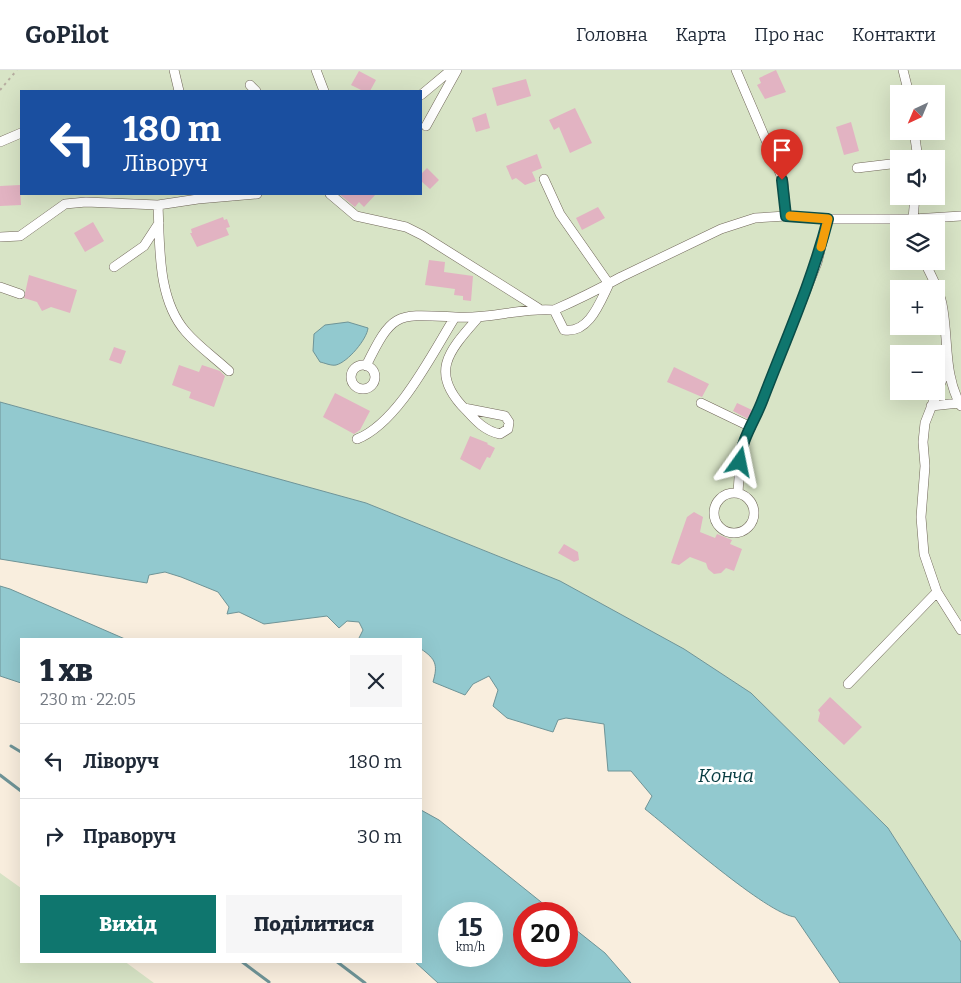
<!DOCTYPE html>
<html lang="uk">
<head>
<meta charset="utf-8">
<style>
	body { margin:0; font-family:Bitter,serif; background:#f6f6f7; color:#1f2937; height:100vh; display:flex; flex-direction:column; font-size:19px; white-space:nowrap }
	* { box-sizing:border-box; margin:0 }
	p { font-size:16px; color:#747a83 }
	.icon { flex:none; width:28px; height:28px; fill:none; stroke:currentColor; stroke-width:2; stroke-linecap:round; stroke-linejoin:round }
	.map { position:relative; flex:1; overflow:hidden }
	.details { position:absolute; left:20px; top:568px; width:402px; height:325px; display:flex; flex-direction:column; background:#fff; border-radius:0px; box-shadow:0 5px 20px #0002 }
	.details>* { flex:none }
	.guide { position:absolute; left:20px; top:20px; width:402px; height:105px; border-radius:0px; box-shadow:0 5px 20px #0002; background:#1a4fa0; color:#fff; overflow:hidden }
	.needle { width:32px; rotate:224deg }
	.tools { position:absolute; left:890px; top:15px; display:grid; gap:10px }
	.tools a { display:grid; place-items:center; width:55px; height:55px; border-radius:0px; background:#fff; box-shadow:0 5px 20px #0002; font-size:25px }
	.speed { position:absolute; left:438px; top:832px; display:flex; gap:10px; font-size:25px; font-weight:700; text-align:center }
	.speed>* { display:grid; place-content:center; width:65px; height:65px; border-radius:50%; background:#fff; box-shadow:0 5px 20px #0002; line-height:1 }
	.speed small { font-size:12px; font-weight:400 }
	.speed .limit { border:8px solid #d22; background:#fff; color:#111 }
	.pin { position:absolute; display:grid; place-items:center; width:42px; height:42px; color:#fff; margin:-51px -21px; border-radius:50% 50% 50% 0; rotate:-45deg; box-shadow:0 0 5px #0007 }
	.pin .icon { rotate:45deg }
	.me { position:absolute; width:55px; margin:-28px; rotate:12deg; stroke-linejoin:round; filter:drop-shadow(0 0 4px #0008) }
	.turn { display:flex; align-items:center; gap:18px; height:105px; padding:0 20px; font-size:22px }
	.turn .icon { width:65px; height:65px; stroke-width:2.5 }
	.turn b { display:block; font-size:35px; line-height:42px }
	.round { display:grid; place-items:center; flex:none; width:52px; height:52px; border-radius:0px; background:#f6f6f7 }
	.head { display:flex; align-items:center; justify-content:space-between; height:85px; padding:0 20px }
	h1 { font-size:30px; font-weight:800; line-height:38px }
	.button { display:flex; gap:10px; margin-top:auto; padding:10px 20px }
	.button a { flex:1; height:58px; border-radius:0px; background:#0f766e; color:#fff; font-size:20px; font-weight:800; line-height:58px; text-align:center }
	.button a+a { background:#f6f6f7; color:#1f2937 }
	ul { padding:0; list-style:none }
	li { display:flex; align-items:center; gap:15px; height:75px; padding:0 20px; border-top:1px solid #e0e1e3 }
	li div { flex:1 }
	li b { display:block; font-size:19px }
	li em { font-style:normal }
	header { display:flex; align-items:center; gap:30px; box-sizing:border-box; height:70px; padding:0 25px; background:#fff; border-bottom:1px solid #e0e1e3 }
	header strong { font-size:24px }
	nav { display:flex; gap:28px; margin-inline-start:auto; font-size:18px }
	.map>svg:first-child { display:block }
</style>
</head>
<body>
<header>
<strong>GoPilot</strong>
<nav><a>Головна</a><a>Карта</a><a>Про нас</a><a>Контакти</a></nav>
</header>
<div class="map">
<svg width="961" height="913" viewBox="0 0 961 913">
	<rect width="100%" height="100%" fill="#f9eede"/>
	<path fill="#d8e4c6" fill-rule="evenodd" d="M0,0h961v872l-73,-114 -137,-135 -67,-44 -124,-68 -194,-78 -366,-101zM21,21h400v103h-400zM899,24h37v37h-37zM899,89h37v37h-37zM899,154h37v37h-37zM899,219h37v37h-37zM899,284h37v37h-37z
		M0,803l21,15v73h103l30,22h-154z"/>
	<path fill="#92c9cf" stroke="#6f9497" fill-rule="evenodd" d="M348,252l20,6c-1,11 -20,34 -32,37 -5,1 -11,-2 -16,-3l-7,-11 1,-17 11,-9z
		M0,332l366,101 194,78 124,68 67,44 137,135 73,114v41h-121l-45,-66c-28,-3 -122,-86 -150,-108l7,-13 -21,-25h-23l-4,-47 -38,-6 -8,2 -5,12 -46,-14 -14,-12 5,-16 -9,-14 -16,8 -8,11 -32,-13c5,-17 3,-23 -12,-33v-10h-61l-1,-1 4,-8 -4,-8 -12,-1 -8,7 -12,-12 -63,8 -25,-12 -12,2 2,-7 -11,-15 -37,-15 -16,-5 -16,3 -2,8 -147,-24z
		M0,516l10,3 115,50h-104v44l-21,-7z
		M421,740l18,10 117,94h-32v42h42v-34l39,31 26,30h-193l-24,-22h7zM449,844h42v42h-42z"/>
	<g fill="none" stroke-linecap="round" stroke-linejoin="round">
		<path stroke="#6f9497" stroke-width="3" d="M11,676l10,6
			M0,705l21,16
			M241,891l28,21
			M336,891l29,22"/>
	</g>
	<path fill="#e2b3c2" d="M776,0l10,22 -21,7 -8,-14 4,-2 -2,-5z
		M359,1l17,9 -6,11h-7l-12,-6z
		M526,9l5,17 -34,10 -5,-18z
		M575,38l17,35 -22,10 -11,-26 -5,3 -5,-10z
		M486,43l4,15 -14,4 -4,-14z
		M851,52l8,29 -15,4 -8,-28z
		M537,84l5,14 -10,4 4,9 -11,4 -9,-7 -4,2 -6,-14z
		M427,98l12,12 -9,9 -9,-8v-7z
		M20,115l1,20 -21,1v-20z
		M339,124h37l-12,13 -5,-5 -4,5z
		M598,137l7,11 -23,12 -6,-12z
		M223,147l1,3 3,-1 3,8 -4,1 3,7 -32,12 -7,-14h2l-1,-4z
		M93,152l11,19 -19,11 -11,-19z
		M429,190l16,2 -1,10 29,4 -2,25 -8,-1v-4l-9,-1 1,-6 -30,-4z
		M29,205l48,15 -7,23 -19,-6 -9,4 -5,-9 -13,-4z
		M114,277l12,4 -5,13 -12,-4z
		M179,295l20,7 3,-7 18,6 5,5 -11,31 -25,-9 2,-6 -19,-7z
		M674,297l35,17 -7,13 -35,-15z
		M335,323l35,18 -10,19 -6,4 -31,-17z
		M737,333l15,7 -4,9 -15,-8z
		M470,366l18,7 -1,1 8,4 -5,10 -3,-1 -7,13 -20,-11z
		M694,442l9,5 -3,15 15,6 2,-4 15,6 -2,4 12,5 -8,22 -8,-3 -5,5 -7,1 -6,-5 -2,-6 -16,-6 -11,8 -8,-2 16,-46z
		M564,474l14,8 1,8 -5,2 -16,-9z
		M830,627l32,30 -18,18 -26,-24 2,-8 -2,-3z"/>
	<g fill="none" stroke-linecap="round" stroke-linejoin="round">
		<defs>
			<path id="minor" d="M174,0l5,21
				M316,0l8,21
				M736,0l47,110 3,36
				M903,0l6,24
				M250,15l6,6
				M421,25l30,-25
				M426,56l31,-56
				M914,61l4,28
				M0,72l21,-9
				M857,98l42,-5
				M544,109l16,35 49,70c-9,18 -20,50 -45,46l-10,-20c23,-10 45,-21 67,-33l100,-48 34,-11 31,-2 42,3h85l2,-23
				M330,124l26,22 50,11 16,8 116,73
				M158,135c2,41 -1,94 28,127 12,14 29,26 43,39
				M913,153v-4l48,-3
				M0,167l20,-1 45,-32 21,-2 72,3 40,-6 59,-5
				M924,191c7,14 15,28 18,43 7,35 1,70 19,102
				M114,197l30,-21 15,-23
				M0,217l20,7
				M351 307a12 12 0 1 1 24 0a12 12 0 1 1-24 0Z
				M366,296c27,-55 30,-52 89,-49
				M947,297l-22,56 -2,19 2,24 -4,51 3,37 13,38 24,38
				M701,333l50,24
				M931,336l28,-3
				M464,338l41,8 4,6 -1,7 -8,5c-15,-3 -24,-13 -34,-24 -37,-37 -18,-58 11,-91
				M357,369c41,-16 75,-85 98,-122 34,3 66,-10 99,-7
				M714 443a20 20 0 1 1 40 0a20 20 0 1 1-40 0Z
				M738,423l3,-46 16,-33 60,-151 11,-44
				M848,614l89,-92"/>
		</defs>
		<use href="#minor" stroke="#706759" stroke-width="10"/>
		<path stroke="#b5ac9f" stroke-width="2" stroke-dasharray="2.5 4" stroke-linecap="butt" d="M0,20l17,-20"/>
		<use href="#minor" stroke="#fff" stroke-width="9"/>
	</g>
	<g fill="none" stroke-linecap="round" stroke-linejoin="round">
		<defs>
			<path id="route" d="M740,392c1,-23 15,-41 23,-63 23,-60 49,-118 65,-180l-42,-3 -4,-36"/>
		</defs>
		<use href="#route" stroke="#0a4d48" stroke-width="12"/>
		<use href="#route" stroke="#0f766e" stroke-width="9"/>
		<path stroke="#f59e0b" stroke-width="9" d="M790,146l38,3 -7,28"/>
	</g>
	<g text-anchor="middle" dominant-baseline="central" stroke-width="5" stroke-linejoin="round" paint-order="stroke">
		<g font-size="19" font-style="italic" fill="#073c41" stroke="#fff">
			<text x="726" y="705">Конча</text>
		</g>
	</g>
</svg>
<div class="tools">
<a><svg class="needle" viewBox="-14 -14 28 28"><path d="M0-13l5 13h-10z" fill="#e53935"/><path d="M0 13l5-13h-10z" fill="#747a83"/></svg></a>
<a><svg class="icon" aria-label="sound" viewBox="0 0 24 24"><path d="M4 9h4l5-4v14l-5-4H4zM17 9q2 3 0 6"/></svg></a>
<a><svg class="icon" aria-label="layers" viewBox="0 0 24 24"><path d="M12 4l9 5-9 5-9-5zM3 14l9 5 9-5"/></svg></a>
<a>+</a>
<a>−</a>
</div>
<div class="speed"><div>15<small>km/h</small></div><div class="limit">20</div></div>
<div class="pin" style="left:782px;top:110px;background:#d93025"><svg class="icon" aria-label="arrive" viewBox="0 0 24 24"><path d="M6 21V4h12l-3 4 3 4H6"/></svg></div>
<svg class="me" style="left:740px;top:392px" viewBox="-20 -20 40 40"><path d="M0-17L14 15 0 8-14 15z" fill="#0f766e" stroke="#fff" stroke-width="4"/></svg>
<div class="guide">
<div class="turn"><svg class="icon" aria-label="left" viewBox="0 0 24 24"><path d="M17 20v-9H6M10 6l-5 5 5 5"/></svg><div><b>180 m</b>Ліворуч</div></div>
</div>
<section class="details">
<div class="head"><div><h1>1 хв</h1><p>230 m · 22:05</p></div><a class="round"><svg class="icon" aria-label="close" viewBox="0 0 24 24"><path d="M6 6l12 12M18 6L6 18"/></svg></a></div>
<ul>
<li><svg class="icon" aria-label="left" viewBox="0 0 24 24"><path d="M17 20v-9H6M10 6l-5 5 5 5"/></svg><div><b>Ліворуч</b></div><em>180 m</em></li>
<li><svg class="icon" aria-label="right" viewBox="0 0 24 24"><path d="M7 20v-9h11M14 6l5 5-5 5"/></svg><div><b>Праворуч</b></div><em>30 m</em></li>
</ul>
<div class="button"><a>Вихід</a><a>Поділитися</a></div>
</section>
</div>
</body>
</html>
